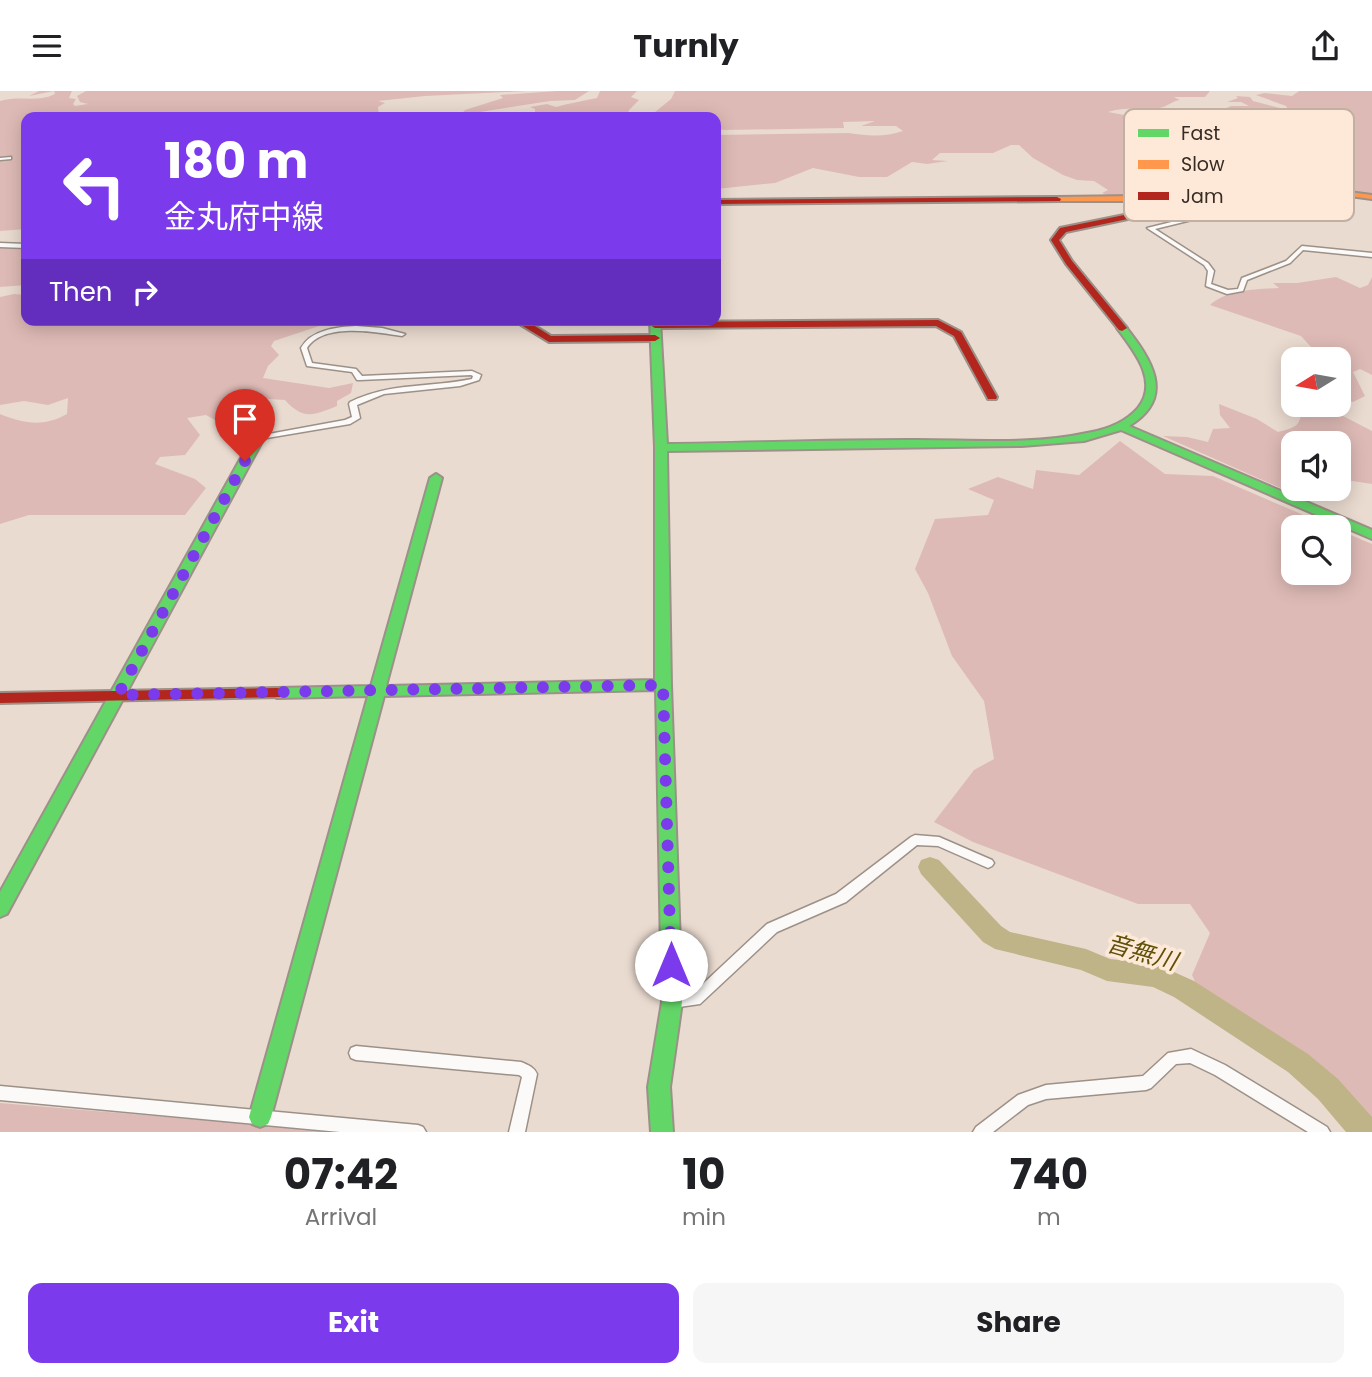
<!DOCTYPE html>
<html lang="en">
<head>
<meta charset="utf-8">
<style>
	body { margin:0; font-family:Poppins,"Noto Sans JP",sans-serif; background:#f6f6f6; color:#202124; height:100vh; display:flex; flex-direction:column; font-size:26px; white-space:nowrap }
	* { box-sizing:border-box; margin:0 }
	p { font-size:23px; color:#757577 }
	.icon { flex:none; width:38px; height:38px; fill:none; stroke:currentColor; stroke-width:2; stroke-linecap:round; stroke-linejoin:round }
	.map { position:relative; height:1041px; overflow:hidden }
	.sheet { display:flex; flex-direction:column; background:#fff; flex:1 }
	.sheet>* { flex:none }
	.hud { position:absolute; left:21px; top:21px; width:700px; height:214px; border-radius:14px; box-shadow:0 4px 18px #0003; background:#7c3aed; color:#fff; overflow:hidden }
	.needle { width:46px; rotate:259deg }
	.controls { position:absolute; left:1281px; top:256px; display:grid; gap:14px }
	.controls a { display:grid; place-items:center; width:70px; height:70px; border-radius:14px; background:#fff; box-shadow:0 4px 18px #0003; font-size:35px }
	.pin { position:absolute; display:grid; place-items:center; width:60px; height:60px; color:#fff; margin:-72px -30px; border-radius:50% 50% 50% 0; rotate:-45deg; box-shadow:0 0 7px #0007 }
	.pin .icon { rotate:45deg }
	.me { position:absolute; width:77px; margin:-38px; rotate:0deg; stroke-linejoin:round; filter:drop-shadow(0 0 5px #0008) }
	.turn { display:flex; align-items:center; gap:24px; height:147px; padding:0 28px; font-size:32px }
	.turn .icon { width:91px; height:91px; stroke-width:2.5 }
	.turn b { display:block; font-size:49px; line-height:60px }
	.then { display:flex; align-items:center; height:66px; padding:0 28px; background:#0003; gap:14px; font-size:26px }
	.eta { display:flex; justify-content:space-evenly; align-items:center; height:119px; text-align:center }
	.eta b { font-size:42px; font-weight:700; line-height:49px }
	.primary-button { display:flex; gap:14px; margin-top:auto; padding:14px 28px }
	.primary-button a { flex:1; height:80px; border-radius:14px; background:#7c3aed; color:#fff; font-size:28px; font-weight:700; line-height:80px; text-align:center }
	.primary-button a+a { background:#f6f6f6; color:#202124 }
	header { display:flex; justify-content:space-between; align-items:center; height:91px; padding:0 28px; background:#fff; font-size:32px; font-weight:700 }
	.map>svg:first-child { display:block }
</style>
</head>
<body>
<header><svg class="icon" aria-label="menu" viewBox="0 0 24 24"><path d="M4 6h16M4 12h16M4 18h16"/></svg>Turnly<svg class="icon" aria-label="share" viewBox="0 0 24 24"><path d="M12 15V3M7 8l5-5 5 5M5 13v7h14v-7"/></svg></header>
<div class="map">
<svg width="1372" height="1041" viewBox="0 0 1372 1041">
	<rect width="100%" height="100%" fill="#eadbd0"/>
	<path fill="#debab6" d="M39,0h33l-3,7 7,1 -3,5 2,2 13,-2 -8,-2 -3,-6 9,-5h440l-101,5 -47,5 7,2 -7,4 1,9 -9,1h-344v112l-26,2v-130c20,-6 37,2 55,-7l-1,-3 -25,5z
		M557,0h32l-14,9 -25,1 -70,11 1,5h-22l6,-7 38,-12 -3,-3z
		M600,0h37l-6,6 8,3 -10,10 -2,7h-97l5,-2v-6l-5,-2 17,-3 9,3c14,-4 27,-6 41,-9z
		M675,0h535l-5,6h-31l6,3c-8,1 -13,7 -21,8 -18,2 -33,-2 -51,4l16,3 2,6 59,-1 24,5 -3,-5 14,-3 -7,-3 18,-8h18l-8,-4h-14l11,-4 -2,-2 14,1 3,4 27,7 1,3 9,1 -4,-6 -30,-11 9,-2 27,3 7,-5h73v104l-41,-6 5,-5 -17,-5 1,-4h13l-3,-4 -25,-2 -21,-12 -14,11 14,11 -4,6 -33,-7 -11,1 -1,11 23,4 -42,7 -27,-9 -24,-3 -10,-11c-12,0 -20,4 -28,11l1,5 -17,3 -9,-4 6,-3 -14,-9 -17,-1 -14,-5 -30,-17 -14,-13h-8l-18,8h-53l-8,7 16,1 -21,3 -15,-2 -25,15h-28l-46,-9 -38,15 -59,6v-54l133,-2c19,3 36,4 54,-2l-7,-5h-35l14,-5 -32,1 1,6 -118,2 -10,-1v-12h-67l22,-18z
		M16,155l10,2v37l-26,2v-40z
		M1336,186l24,11 8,-3 4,-8v98l-12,-6 -7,3 12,24 -12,6 -14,-5v-38h-17l-21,-23 -91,-31c16,-15 47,-16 69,-17l-6,-5h24z
		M14,203l12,1v25h311l-63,21 -3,5 8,9 -11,11 -5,12 66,10 24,-5 -2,10 -14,8v5c-23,9 -33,15 -52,-6l-44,-3 -19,10 -1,10 -6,3 -9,-5 -19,3 13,17 -15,20 -25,2 -5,7 40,15 11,9 -21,27h-156l-29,9v-110c24,10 44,13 67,0l1,-16 -20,7 -24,-4 -24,4v-108z
		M1219,313l38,15 21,13c23,-6 20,-6 26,-28h16l52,27v53l-33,-5v-36h-46v45h17l-16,6 -131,-58 24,1 21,5 5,-13 17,-1 -10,-13z
		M1120,350l45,33 48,2 118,51h-38v45h46v-42l33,14v588h-23l-6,-17 -46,-46 -87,-54 -18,-40 18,-42 -20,-29h-52l-165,-62 -39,-20 40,-52 20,-11 -10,-58 -32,-45 -24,-63 -13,-24 20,-50 53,-4 6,-15 -26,-11 30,-12 35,12 3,-19 43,5z
		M0,1012l346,29h-346z"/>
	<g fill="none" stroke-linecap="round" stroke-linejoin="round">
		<path fill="#bfb487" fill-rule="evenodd" d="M930,766l9,3 62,66 9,6 76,17 24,10 46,5 38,17 114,73 30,25 34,38v15h-26l-28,-33 -30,-27 -114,-75 -21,-10 -46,-6 -26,-11 -86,-21 -12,-7 -62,-68 -3,-7 3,-7z"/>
		<defs>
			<path id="street" d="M11,66v2l-11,1v-2z
				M1181,116h4l12,7 -1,5 -41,10 53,34 6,8 -3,13 17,6 10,-1 4,-11 44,-17 16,-15 70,7v4l-69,-7 -13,13 -43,17 -4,11 -16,3 -21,-8 2,-15 -4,-6 -57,-37 45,-11v-1l-11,-7z
				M0,152l26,1v4l-26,-1z
				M356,235l26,2 23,6 -3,2c-25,-4 -79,-14 -95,12l5,15 44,6 6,7 110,-5 9,4 -2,5 -19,6 -76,8 -27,11 3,13 -10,6 -95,16 -1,-2 4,-2 87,-16 7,-3 -3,-13 1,-2c41,-20 79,-14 122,-23l1,-3 -2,-1 -111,5h-3l-5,-8 -45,-6 -6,-18c10,-18 35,-21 55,-22z
				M915,744l24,2 53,23 2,3 -2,3 -4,2 -50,-22 -21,-1 -71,57 -69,30 -77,72 -28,4 -5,-2 -2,-4 2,-4 25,-4 75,-70 69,-30 75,-57z
				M356,955l165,16c7,3 13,5 16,12l-12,58h-16l13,-55 -3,-2 -163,-15 -5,-2 -2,-5 2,-5z
				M1191,958l34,16 102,62 3,5h-22l-93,-57 -25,-12 -14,1 -25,24 -5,2 -100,9 -18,6 -35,27h-20l3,-5 42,-32 28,-10 97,-9 25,-23z
				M0,995l418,39 5,2 3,5h-86l-340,-32z"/>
			<path id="fast" d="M650,229h10l7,124c79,-1 159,-4 239,-4 59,-1 122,6 181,-7 18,-3 38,-10 51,-25 22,-27 -5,-58 -21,-80l8,-2c26,33 52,71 4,100l243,104v9l-251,-109 -37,11 -62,5 -355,5 4,234 11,317 -12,85 3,45h-22l-3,-45 14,-85 -6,-312 -272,6 -113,421 -3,7 -8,3 -8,-3 -3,-7 119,-421 -91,2 -8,-5 8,-5 94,-2 59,-208 6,-4 6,4 -56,208 269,-6v-232z
				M258,344l6,3 -257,476 -7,3v-25l252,-454z"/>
			<path id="slow" d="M1319,97l53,7v4l-53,-7 -28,2 -152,22 -4,-2 1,-2 35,-5 -36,-6h-78l-4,-2 4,-2 78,-1 46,10z"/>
			<path id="jam" d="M1057,106l4,2 -1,2 -344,3v-4z
				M1139,121l4,2 -1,2 -76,16 -7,8 13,21 55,67 -5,3 -3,-1 -53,-66 -15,-24 9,-12z
				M513,229h12l26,16 104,-1 5,3 -5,3 -106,1z
				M938,229l23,12 36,65 -1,2h-8l-1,-2 -33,-61 -18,-10 -281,2 -5,-3 5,-3z
				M277,597l5,1 3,4 -3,4 -282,6v-10z"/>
		</defs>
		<use href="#street" stroke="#9c9188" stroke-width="3"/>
		<use href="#fast" stroke="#9c9188" stroke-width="4"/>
		<use href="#slow" stroke="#9c9188" stroke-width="4"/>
		<use href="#jam" stroke="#9c9188" stroke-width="4"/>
		<use href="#street" fill="#fcfaf8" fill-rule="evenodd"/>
		<use href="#fast" fill="#63d668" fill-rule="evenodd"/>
		<use href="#slow" fill="#ff974d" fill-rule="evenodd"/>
		<use href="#jam" fill="#b3261e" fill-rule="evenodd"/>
	</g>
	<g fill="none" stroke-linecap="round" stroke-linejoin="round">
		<path stroke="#7c3aed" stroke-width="12" stroke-dasharray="0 21.6" d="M245,370l-127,234 545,-10 8,280"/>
	</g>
	<g text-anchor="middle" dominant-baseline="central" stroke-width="7" stroke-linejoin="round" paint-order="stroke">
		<g font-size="24" font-style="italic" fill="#5c5208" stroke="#fee8d8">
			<text transform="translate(1142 861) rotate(16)">音無川</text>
		</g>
	</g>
	<rect x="1124" y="18" width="230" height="112" rx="10" fill="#fee8d8" stroke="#c2b0a2" stroke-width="2"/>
	<rect x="1138" y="38" width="31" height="8" fill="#63d668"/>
	<rect x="1138" y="69" width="31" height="9" fill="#ff974d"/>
	<rect x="1138" y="101" width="31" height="8" fill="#b3261e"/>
	<g font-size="19" fill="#362c24">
		<text x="1181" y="49">Fast</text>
		<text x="1181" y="80">Slow</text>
		<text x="1181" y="112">Jam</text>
	</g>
</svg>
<div class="controls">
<a><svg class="needle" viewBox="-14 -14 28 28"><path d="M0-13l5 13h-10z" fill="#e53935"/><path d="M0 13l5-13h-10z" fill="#757577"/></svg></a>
<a><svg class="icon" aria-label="sound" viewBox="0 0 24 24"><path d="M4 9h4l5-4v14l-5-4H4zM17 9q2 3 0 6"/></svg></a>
<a><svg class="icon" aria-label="search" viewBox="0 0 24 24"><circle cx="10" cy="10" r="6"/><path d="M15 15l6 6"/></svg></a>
</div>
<div class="pin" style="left:245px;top:370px;background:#d93025"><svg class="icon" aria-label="arrive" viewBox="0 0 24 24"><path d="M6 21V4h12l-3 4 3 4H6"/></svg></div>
<svg class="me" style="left:671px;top:874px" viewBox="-20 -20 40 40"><circle r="19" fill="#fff"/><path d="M0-13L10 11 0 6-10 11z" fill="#7c3aed"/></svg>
<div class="hud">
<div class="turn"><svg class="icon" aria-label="left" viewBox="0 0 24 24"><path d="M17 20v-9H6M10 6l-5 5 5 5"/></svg><div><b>180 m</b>金丸府中線</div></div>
<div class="then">Then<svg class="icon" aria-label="right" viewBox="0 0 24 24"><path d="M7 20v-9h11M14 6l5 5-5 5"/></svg></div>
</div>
</div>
<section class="sheet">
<div class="eta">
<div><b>07:42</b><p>Arrival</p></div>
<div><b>10</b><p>min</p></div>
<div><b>740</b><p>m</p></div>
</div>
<div class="primary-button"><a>Exit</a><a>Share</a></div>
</section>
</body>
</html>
